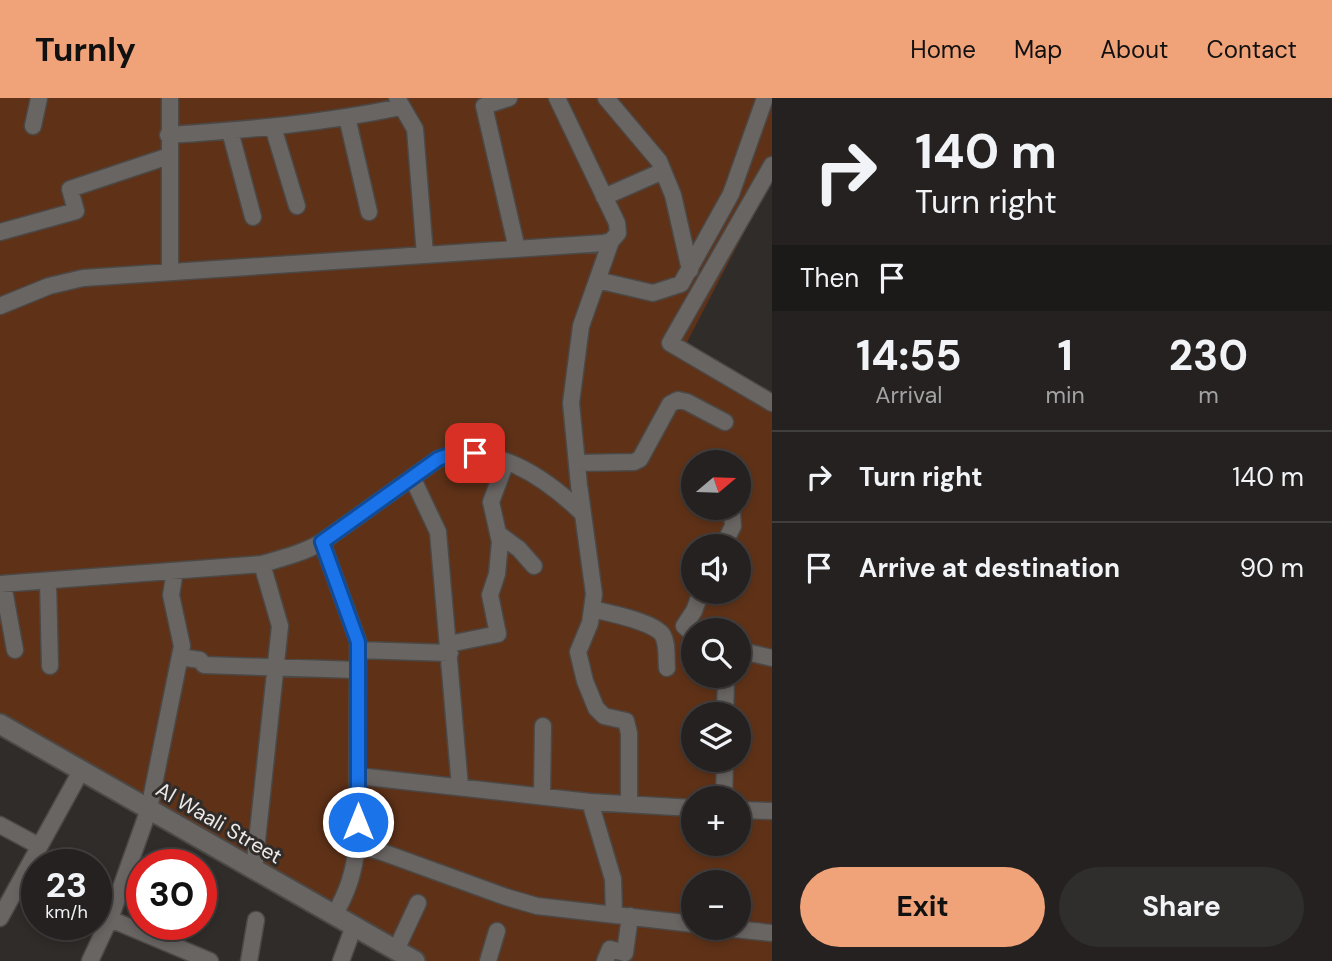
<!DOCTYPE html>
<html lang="en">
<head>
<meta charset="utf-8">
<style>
	body { margin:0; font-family:"DM Sans",sans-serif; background:#302e2d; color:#f1f3f6; height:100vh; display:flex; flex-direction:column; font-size:26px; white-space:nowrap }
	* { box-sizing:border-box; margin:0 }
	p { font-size:23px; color:#a3a3a5 }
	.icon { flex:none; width:38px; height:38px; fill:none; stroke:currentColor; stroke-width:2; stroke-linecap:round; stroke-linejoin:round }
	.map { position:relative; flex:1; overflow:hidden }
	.details { display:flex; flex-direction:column; background:#242120; width:560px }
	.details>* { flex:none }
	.top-card { background:#242120; color:#f1f3f6; overflow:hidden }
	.needle { width:46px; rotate:71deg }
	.buttons { position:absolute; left:681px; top:352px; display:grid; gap:14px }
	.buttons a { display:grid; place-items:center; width:70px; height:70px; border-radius:50%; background:#242120; box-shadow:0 4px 10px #0003,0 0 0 2px #413e3e; font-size:35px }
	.speed { position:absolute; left:21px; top:751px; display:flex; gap:14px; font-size:35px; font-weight:700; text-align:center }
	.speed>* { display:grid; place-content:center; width:91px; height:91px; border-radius:50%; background:#242120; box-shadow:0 4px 10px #0003,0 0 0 2px #413e3e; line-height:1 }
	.speed small { font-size:18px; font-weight:400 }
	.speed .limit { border:10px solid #d22; background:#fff; color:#111 }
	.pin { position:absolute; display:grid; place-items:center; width:60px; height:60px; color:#fff; margin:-30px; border-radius:14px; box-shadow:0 4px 10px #0006 }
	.me { position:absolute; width:77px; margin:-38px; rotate:0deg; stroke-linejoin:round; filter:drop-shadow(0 0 5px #0008) }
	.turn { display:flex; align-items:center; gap:24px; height:147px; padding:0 28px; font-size:32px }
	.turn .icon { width:91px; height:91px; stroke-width:2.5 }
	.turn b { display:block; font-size:49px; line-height:60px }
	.then { display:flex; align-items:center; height:66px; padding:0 28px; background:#0003; gap:14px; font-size:26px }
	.eta { display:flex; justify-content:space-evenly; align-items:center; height:119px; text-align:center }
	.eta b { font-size:42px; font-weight:700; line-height:49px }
	.primary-button { display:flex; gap:14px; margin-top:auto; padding:14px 28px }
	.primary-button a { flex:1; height:80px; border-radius:42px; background:#f0a279; color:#111; font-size:28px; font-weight:700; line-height:80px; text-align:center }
	.primary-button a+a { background:#302e2d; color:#f1f3f6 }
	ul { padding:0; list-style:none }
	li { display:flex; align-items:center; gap:21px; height:91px; padding:0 28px; border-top:2px solid #413e3e }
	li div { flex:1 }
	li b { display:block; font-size:26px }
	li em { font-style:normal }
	header { display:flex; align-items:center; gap:42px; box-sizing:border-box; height:98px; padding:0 35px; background:#f0a279; color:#111 }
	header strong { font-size:33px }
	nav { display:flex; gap:38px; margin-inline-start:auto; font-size:24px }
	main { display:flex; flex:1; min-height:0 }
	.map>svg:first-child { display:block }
</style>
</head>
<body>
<header>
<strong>Turnly</strong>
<nav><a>Home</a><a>Map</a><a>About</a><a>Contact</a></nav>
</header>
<main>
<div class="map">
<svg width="772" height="863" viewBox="0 0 772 863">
	<rect width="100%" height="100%" fill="#302c2a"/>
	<path fill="#5f3218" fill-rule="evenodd" d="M0,0h772v81l-85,163 85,60v559h-358l-414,-236zM693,364h45v46h-45zM693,448h45v46h-45zM693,532h45v46h-45zM693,616h45v46h-45zM693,700h45v46h-45zM693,784h45v46h-45z"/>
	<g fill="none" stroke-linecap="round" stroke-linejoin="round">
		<defs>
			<path id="minor" d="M170,0v174
				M397,0l18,31 10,126
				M509,0l-25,8 33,143
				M606,0l53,63 14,34 17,75
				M347,19l22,95
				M33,28l6,-28
				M273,29l24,79
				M230,33l23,86
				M168,37c79,-5 156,-12 233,-28
				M772,67l-102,178 102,60
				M604,99l59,-26
				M0,134l76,-21 -6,-22 99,-33
				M611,143l-30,85 -10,77 8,82 15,109 -4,29 -12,29 7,29 11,27 8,8 22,5 3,12v71
				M597,182l56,13 28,-9 50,-90 34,-96
				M0,208l49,-20 34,-8 521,-35 7,-2 7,-8 -1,-10 -60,-125
				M577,365l57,-1 6,-3 30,-55 8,-4 9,2 38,20
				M412,379l26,55 22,255
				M500,437l19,14 15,17
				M322,444l36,99 -1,204c-3,27 -9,47 -23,70
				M723,448l10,-20 -1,-13
				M48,483l2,85
				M0,486l262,-20c21,-6 41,-11 60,-22l116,-83c53,-19 107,18 144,54
				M3,486l12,66
				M592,511c17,4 59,12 70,25 6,9 4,23 5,34
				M693,536l-9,-8 10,-15 7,-19
				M449,546l49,-10 -8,-39 7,-21 3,-32 -9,-40 15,-40
				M358,552l92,3
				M738,552l34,8
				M180,559l20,3 4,5 154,5
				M725,616l1,-34
				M358,678l232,26 103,6
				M542,698l1,-70
				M724,700l1,-38
				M590,704l23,77 1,36
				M738,712l34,1
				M0,727l39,21
				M357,747l25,7 124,45 31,9 156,18
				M254,771l26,-243 -18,-62
				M96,815l114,48
				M0,820l81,-147
				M725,830l47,5
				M396,852l22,-47
				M90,863l21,-45 38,-107 33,-163 -11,-51 4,-24
				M249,863l7,-41
				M341,863l13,-35
				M488,863l9,-30
				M605,863l5,-12 15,4 5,-37"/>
			<path id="tertiary" d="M0,626l415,237"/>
		</defs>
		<use href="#minor" stroke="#4b4846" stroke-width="19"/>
		<use href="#tertiary" stroke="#4b4846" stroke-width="23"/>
		<use href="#minor" stroke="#696563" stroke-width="16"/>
		<use href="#tertiary" stroke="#696563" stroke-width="19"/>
	</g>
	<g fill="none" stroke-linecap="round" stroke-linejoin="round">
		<defs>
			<path id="route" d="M358,724v-180l-36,-100 116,-83 14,-5 23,-1"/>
		</defs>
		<use href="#route" stroke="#114b97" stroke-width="18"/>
		<use href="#route" stroke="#1a73e8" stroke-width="12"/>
	</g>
	<g text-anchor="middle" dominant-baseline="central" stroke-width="6" stroke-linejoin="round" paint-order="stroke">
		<g font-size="21" fill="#ece9e8" stroke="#302c2a">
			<text transform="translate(219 725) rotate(30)">Al Waali Street</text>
		</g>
	</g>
</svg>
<div class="buttons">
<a><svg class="needle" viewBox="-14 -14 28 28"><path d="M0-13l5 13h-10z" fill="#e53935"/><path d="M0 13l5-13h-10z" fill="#a3a3a5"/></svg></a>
<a><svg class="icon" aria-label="sound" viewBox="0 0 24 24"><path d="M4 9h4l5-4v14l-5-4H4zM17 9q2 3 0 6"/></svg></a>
<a><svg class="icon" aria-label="search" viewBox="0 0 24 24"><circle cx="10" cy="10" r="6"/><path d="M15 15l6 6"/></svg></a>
<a><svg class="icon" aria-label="layers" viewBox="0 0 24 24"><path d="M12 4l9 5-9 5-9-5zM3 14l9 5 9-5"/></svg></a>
<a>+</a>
<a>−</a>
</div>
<div class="speed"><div>23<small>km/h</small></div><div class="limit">30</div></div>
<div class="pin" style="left:475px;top:355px;background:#d93025"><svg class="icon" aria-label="arrive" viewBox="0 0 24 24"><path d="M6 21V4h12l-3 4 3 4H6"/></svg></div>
<svg class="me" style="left:358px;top:724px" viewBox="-20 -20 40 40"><circle r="17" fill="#1a73e8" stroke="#fff" stroke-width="3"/><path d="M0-11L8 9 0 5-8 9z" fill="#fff"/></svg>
</div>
<section class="details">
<div class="top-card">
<div class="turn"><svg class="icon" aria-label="right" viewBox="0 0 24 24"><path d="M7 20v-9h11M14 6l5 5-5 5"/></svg><div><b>140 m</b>Turn right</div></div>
<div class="then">Then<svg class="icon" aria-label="arrive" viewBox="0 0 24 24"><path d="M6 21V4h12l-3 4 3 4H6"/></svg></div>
</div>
<div class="eta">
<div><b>14:55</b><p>Arrival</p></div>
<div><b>1</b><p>min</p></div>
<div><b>230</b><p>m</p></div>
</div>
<ul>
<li><svg class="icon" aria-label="right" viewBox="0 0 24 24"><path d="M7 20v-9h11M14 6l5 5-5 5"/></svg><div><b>Turn right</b></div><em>140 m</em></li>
<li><svg class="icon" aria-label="arrive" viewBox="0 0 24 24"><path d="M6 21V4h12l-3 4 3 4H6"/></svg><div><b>Arrive at destination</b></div><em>90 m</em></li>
</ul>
<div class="primary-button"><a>Exit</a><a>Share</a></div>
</section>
</main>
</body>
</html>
